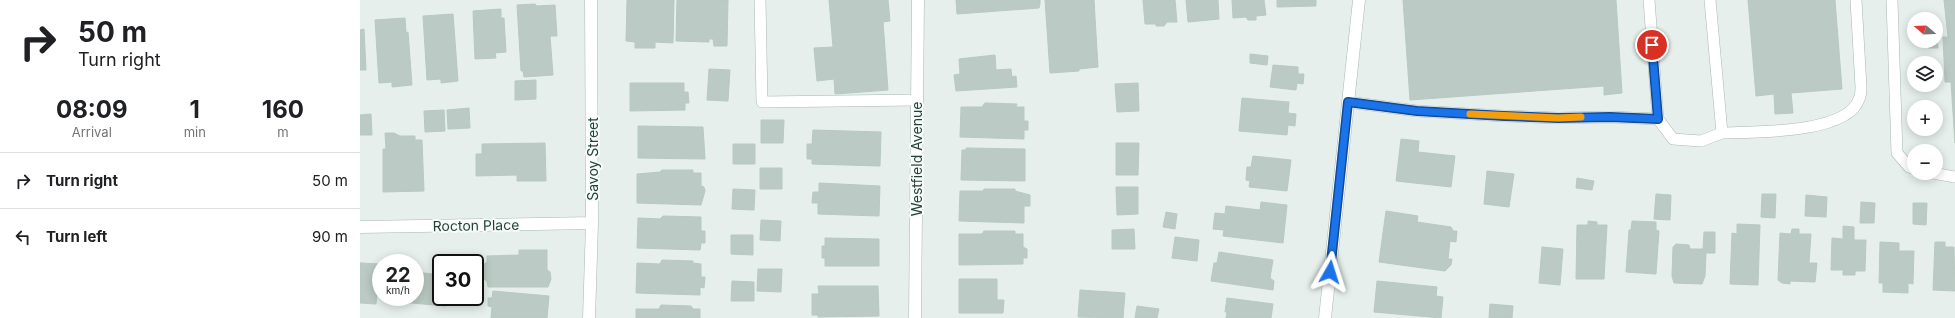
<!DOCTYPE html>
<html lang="en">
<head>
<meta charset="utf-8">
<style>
	body { margin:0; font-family:Inter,sans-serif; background:#f2f2f2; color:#202124; height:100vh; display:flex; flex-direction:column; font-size:15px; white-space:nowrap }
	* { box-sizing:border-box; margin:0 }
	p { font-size:13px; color:#757577 }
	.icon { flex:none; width:22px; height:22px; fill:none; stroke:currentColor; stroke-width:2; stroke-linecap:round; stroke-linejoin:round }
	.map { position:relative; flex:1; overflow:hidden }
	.side { display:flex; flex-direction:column; background:#fff; width:360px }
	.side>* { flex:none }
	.guide { background:#fff; color:#202124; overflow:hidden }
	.needle { width:26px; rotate:289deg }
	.buttons { position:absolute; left:1547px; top:12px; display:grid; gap:8px }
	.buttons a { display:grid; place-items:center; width:36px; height:36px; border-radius:50%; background:#fff; box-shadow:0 2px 10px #0003; font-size:20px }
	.speed { position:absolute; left:12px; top:254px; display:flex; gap:8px; font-size:20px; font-weight:700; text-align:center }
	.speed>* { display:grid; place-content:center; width:52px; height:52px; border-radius:50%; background:#fff; box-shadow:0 2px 10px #0003; line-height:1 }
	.speed small { font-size:10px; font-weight:400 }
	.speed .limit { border:2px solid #111; border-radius:6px; background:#fff; color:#111 }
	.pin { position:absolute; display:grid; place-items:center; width:34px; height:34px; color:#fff; margin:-17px; border:2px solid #fff; border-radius:50%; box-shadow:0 1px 4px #0007 }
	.me { position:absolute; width:44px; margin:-22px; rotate:6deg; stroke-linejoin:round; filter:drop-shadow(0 0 3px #0008) }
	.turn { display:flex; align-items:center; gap:14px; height:84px; padding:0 12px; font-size:18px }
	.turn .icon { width:52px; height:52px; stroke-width:2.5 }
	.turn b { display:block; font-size:28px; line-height:34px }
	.eta { display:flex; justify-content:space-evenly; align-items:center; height:68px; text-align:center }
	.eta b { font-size:24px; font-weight:700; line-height:28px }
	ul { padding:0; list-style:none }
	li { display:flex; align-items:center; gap:12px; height:56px; padding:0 12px; border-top:1px solid #e0e0e0 }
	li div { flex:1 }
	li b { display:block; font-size:15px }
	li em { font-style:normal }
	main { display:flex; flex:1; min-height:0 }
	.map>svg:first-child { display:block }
</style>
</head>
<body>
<main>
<section class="side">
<div class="guide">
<div class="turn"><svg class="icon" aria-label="right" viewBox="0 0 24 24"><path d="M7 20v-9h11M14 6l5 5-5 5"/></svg><div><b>50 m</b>Turn right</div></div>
</div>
<div class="eta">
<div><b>08:09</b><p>Arrival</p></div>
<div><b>1</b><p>min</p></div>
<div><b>160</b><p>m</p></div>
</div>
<ul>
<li><svg class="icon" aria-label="right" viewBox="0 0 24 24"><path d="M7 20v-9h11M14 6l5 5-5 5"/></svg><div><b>Turn right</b></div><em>50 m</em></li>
<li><svg class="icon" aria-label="left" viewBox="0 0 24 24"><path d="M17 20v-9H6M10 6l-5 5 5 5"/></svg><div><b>Turn left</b></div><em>90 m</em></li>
</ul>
</section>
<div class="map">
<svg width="1595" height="318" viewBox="0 0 1595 318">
	<rect width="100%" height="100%" fill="#e6efeb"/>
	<path fill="#bbcac4" stroke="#b8c9c2" d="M267,0h47l-1,43 -18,-1v6h-20v-6l-9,-1z
		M317,0h51l-1,46h-13l-1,-7h-4v3l-33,-1z
		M469,0h59l2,21 -7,1 5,68 -53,4 -1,-15 -17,2 -3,-33 19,-1z
		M596,0h84v4l-1,4 -82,6z
		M685,0h49l4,67 -19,2v2l-29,2z
		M783,0h32l2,22h-10l-3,4h-8v-2h-11z
		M826,0h32l1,19 -31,3z
		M872,0h32l2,15 -10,1v4h-8l-2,-3 -13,1z
		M917,0h39v6l-39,1z
		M1043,0h213l6,93 -18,2v-9l-194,14z
		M1388,0h87l7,89 -51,4 2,20 -18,1 -1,-20 -18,2z
		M1584,0h11v143l-4,-61h-6l-2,-45h5z
		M175,4l2,2 18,-1 2,31h-7l3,39 -29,2 -1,-6h-2l-4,-66z
		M141,9v9h3l2,34 -11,1 1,5 -21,1 -2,-48z
		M93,14l5,67 -17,2v-4l-14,1 -4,-64z
		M45,18l1,15 2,-1 4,53 -20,2v-5l-13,1 -4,-63z
		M1576,27l2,21h-10l-1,-7h9z
		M4,29l2,41h-6v-40z
		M890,54l18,2 -1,9 -17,-2z
		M635,55l1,15 15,-1 1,8 4,-1 1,11 -61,4 -2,-16 6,-1 -1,-15z
		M913,65l25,2v7h6l-1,10 -6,-1 -1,7 -26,-3z
		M349,69l21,1 -2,31 -21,-1z
		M176,80v19l-21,1v-19z
		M270,83h54v9h4l1,11h-4v7l-55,1z
		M778,83l1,28 -22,1 -2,-28z
		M882,98l47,4 -1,11 8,1 -1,12 -7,-1 -1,10 -48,-4z
		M625,103l32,1 -1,3h8v14h4v9h-4v9l-64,-2 1,-30h21z
		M109,108l1,20 -22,1 -1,-19z
		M84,110l1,21 -20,1 -1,-21z
		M11,114l1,21h-12v-20z
		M401,120h23l-1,23h-22z
		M278,126l65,1 2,32 -67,-1z
		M453,130l68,2 -1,34 -68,-2v-5h-5v-15h5z
		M25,133h9l6,3h15v4h7l2,51 -41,1v-43h3z
		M1041,139l18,2 -1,11 37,4 -4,31 -55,-6z
		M185,143l1,38h-29v-6l-41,1v-22h6v-10z
		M756,143h23l-1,32h-22z
		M373,144h22v20h-22z
		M606,148l59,1v32l-64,-1 1,-30h4z
		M893,156l38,4 -4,31 -38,-4 1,-6 -4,-1 1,-13h4z
		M400,168h22v21h-22z
		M302,170h31v3h8v13l3,1 1,4 -4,14 -64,-2v-29l23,-2z
		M1127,171l27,3 -5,33 -25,-3z
		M1217,178l17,3 -2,9 -16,-2z
		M459,183l61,3 -1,30 -61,-2v-11h-6l1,-11h6z
		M756,187h22v27l-21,1z
		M373,189l22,1 -1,20 -22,-1z
		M624,189h31v2l15,4v11h-6v17l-65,-2 1,-30h23z
		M1296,194l15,1 -1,25 -16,-1z
		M1402,194h14l-1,24 -14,-1z
		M1446,195l21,2 -1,20 -21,-1z
		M901,202l26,3 -4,38 -60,-7 1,-6 -11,-1 2,-16 10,1 1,-8 34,4z
		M1501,202l14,1 -1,20h-14z
		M1553,203h14l-1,22 -13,-1z
		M1026,211l32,5 -1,6 34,5 2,4h4l-1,11 -6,-1 -2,18h4l-1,6 -6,6 -66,-9z
		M806,212l11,2 -2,15 -12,-2z
		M303,216l38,1v14h4v12h-4l-1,7 -63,-2 1,-30 22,1z
		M401,220l20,1 -1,20 -20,-1z
		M1228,221l9,1v3h10l-3,54h-28l1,-54h11z
		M1272,221l24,1v8l3,1 -3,43 -30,-2 3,-42h2z
		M1377,224l23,1 -2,60 -28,-1 2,-51 5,1z
		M1483,226l11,1v13h12l-1,31h-10v4h-12v-5h-12l1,-32 11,1z
		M774,229l1,20h-23v-19z
		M1432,229h7v5h12l-2,29h8l-2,19 -25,-1v3l-8,-1 -4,-3 2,-47 11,1z
		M624,231h31v3h8v13l4,2v9h-4v6l-64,1v-31h23z
		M1344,232h11v21h-9l-1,23 -3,8 -28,-1 -2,-7 1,-29 3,-3 13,1 1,4h13z
		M371,235h22v20l-22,-1z
		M815,237l24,3 -2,21 -25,-3z
		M465,238l54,1v27h-54v-8h-3v-12h3z
		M1520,242l19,1v8h15l-1,33 -5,-1v10l-25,-1v-9h-4z
		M1575,242h10v5h9l1,44 -22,-1z
		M1182,247l21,2 -3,36 -21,-2z
		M159,250h28v20l3,2 1,7 -3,8h-60l-1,-6 -7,-4v-10l7,-5v-6l32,-1z
		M859,252l54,8 -3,18 4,3 -1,9 -62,-9 3,-18h3z
		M302,260l31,1v2l8,1v13h4l-1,11 -4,-1v8l-64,-2 1,-30 23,1z
		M0,263l20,1 -4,40 -16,-1z
		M398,269h24l-1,23 -24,-1z
		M55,272l26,3v22h6l-1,9 -46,-4 1,-5h14z
		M599,279h38v21h7l-1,13h-44z
		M372,281l22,1v19h-23z
		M1017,281l60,6 -1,9 7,1 -2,21 -67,-6z
		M458,286h60l1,30 -61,1v-2h-6v-21h7z
		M720,290l45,3 -2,25 -45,-1z
		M133,291l56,5 -2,22h-56l1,-11 -4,-1v-8h4z
		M867,298l46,6 -2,14h-45l1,-6h-2z
		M1130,304l23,2 -1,12h-23z
		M301,305l30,1 2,3h7v9h-64v-9h23z
		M777,306l22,3 -2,9h-22z"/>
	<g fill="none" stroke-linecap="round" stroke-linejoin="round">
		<defs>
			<path id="service" d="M400,0l2,102 154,-2
				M1289,0l9,119
				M1532,0l5,153 12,14 5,1
				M988,102l69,9 87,5 54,2 52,-1 48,2 15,20 28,2 21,-8 -12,-133
				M1362,133c31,-1 126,1 137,-34 2,-4 2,-8 2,-12l-5,-87
				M1573,173l22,4"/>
			<path id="minor" d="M0,227l232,-4
				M229,318l3,-95 -1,-223
				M965,318l34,-318"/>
			<path id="tertiary" d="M555,318l3,-318"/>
		</defs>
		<use href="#service" stroke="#a8b8b2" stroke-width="12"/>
		<use href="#minor" stroke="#a8b8b2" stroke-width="13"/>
		<use href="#tertiary" stroke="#a8b8b2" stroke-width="13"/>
		<use href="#service" stroke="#fff" stroke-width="11"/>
		<use href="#minor" stroke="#fff" stroke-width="12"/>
		<use href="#tertiary" stroke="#fff" stroke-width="12"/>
	</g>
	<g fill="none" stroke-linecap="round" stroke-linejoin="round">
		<defs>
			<path id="route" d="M970,272l18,-170 69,9 87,5 54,2 52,-1 48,2 -6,-74"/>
		</defs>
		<use href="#route" stroke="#114b97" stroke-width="10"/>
		<use href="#route" stroke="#1a73e8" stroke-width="7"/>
		<path stroke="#f59e0b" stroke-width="7" d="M1110,114l88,4 23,-1"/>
	</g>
	<g text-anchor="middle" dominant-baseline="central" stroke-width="4" stroke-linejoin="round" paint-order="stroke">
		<g font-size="14" fill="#24423a" stroke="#f7fbf9">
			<text transform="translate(232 159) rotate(-90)">Savoy Street</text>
			<text transform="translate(556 159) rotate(-90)">Westfield Avenue</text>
			<text transform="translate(116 225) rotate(-1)">Rocton Place</text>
		</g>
	</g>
</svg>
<div class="buttons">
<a><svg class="needle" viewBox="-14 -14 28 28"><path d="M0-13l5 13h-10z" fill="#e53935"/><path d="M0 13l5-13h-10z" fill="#757577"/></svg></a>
<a><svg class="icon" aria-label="layers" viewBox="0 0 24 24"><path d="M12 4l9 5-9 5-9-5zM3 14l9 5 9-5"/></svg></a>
<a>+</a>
<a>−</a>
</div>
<div class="speed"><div>22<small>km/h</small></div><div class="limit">30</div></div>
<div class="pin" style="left:1292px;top:45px;background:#d93025"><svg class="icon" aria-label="arrive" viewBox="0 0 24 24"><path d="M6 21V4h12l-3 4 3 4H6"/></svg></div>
<svg class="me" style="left:970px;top:272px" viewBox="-20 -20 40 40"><path d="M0-17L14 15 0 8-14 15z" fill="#1a73e8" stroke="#fff" stroke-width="4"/></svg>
</div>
</main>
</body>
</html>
